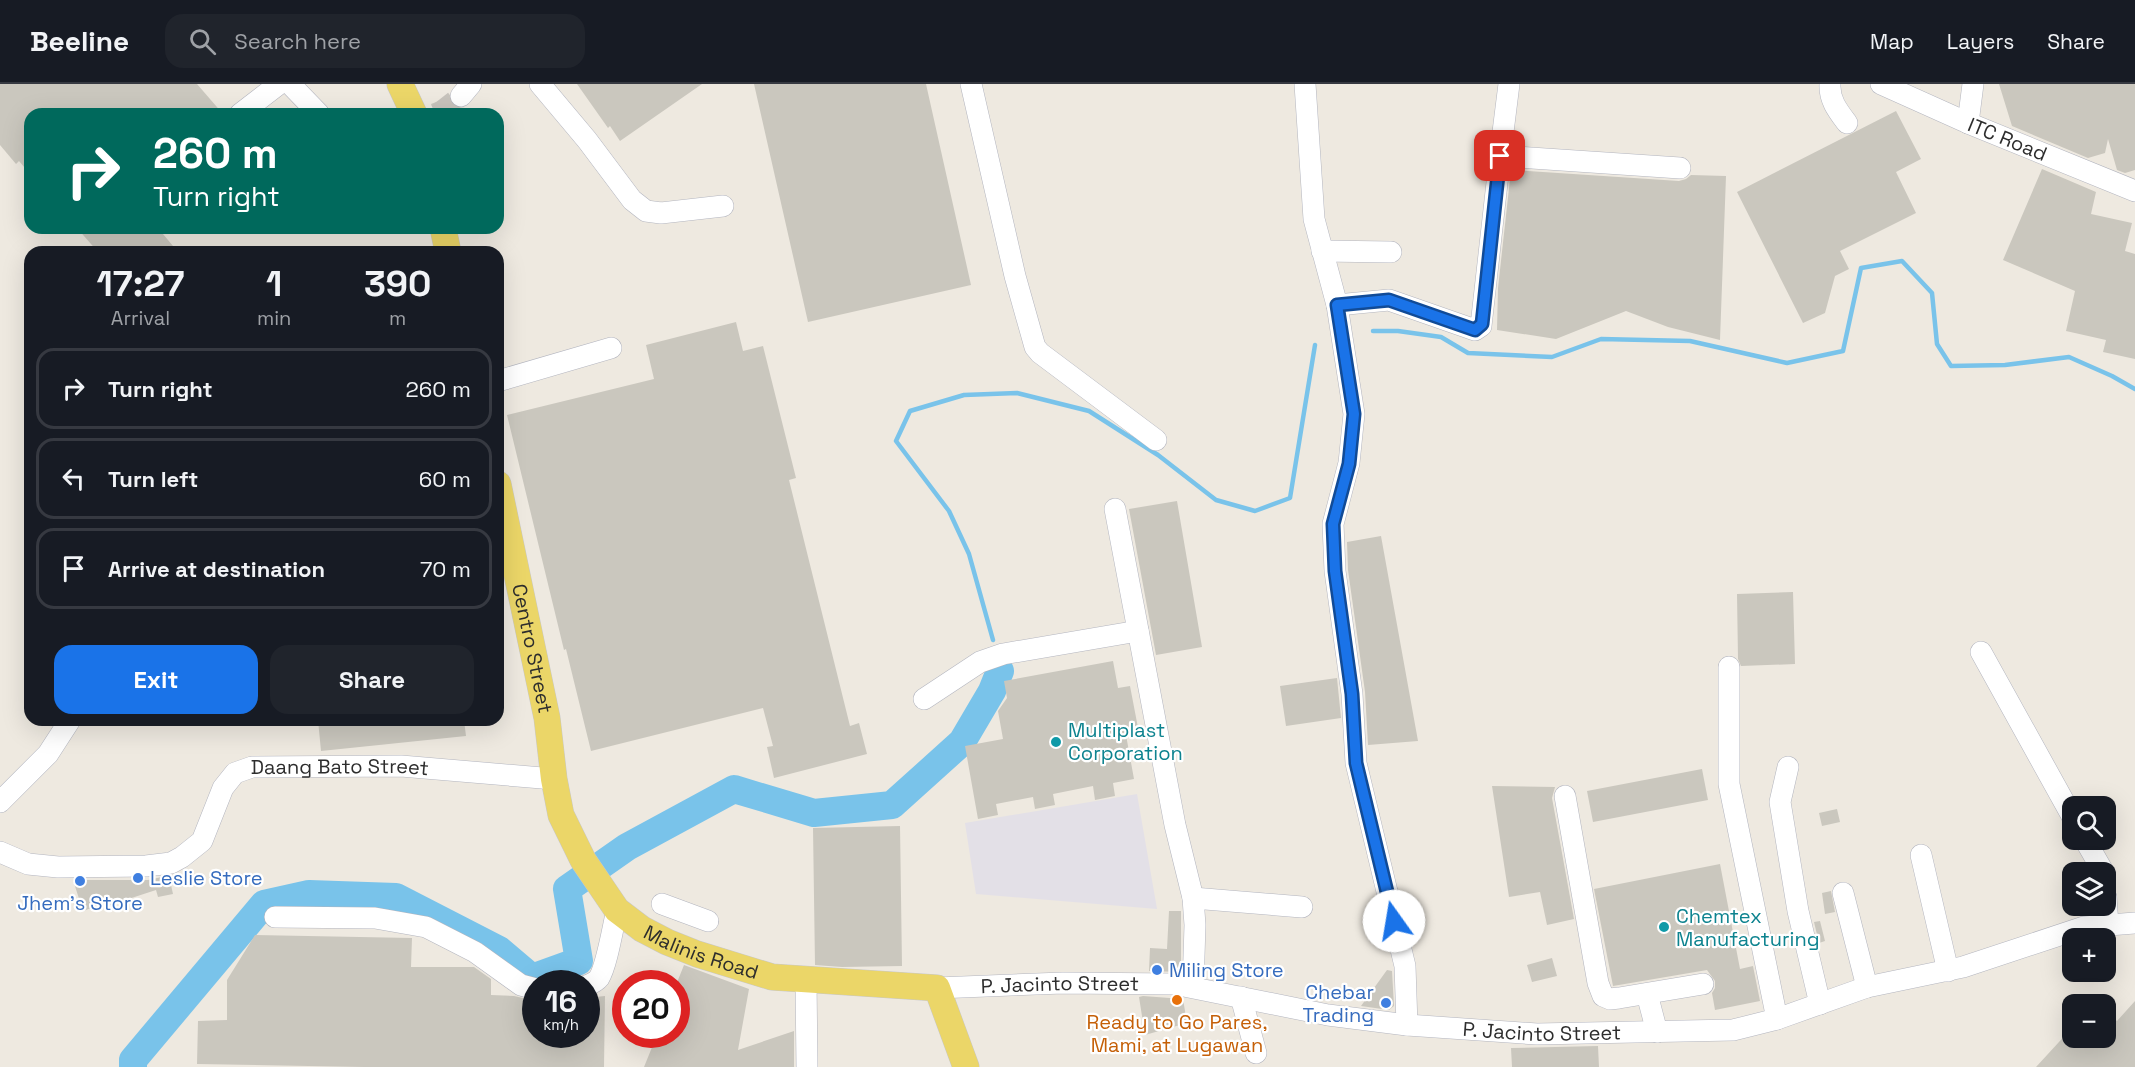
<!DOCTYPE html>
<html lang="en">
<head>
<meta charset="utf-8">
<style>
	body { margin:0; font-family:"Space Grotesk",sans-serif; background:#20242c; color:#f1f3f6; height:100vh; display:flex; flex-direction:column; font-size:22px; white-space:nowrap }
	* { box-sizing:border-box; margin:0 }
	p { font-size:20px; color:#9ea1a6 }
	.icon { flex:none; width:33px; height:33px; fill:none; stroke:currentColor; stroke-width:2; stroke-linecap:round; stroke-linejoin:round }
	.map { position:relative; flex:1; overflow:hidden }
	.drawer { position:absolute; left:24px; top:162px; width:480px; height:480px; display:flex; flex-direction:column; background:#171b24; border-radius:18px; box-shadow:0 6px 24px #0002 }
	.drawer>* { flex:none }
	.guide { position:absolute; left:24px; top:24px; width:480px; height:126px; border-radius:18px; box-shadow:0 6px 24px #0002; background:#00695c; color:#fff; overflow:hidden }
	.buttons { position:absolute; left:2062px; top:712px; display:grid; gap:12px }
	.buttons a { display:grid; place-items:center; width:54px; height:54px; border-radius:12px; background:#171b24; box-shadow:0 6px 24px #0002; font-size:30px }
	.speed { position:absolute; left:522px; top:886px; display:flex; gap:12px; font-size:30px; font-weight:700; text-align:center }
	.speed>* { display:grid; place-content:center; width:78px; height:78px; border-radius:50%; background:#171b24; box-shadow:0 6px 24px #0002; line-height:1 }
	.speed small { font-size:15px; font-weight:400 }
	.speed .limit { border:9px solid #d22; background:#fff; color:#111 }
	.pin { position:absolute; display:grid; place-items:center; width:51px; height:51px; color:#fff; margin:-26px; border-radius:12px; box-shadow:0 3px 9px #0006 }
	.me { position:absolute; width:66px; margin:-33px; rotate:347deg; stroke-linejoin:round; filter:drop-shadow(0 0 4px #0008) }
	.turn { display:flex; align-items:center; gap:21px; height:126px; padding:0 30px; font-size:27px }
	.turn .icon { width:78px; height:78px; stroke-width:2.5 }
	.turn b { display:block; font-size:42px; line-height:51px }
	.eta { display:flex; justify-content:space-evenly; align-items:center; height:102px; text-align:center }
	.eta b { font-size:36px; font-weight:600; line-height:42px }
	.cta { display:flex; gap:12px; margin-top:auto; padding:12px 30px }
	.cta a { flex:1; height:69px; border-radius:18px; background:#1a73e8; color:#fff; font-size:24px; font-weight:600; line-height:69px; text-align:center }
	.cta a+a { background:#20242c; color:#f1f3f6 }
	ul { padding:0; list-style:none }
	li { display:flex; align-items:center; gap:18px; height:81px; margin:0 12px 9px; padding:0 18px; border:3px solid #363941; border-radius:18px }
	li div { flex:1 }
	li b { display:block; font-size:22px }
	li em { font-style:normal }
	header { display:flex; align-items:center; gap:36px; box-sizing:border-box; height:84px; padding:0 30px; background:#171b24; border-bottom:2px solid #363941 }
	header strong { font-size:28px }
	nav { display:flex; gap:33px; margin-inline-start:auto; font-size:21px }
	.search { width:420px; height:54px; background:#20242c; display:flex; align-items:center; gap:15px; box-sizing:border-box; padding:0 21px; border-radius:18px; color:#9ea1a6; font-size:22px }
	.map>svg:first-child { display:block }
</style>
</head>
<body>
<header>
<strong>Beeline</strong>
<div class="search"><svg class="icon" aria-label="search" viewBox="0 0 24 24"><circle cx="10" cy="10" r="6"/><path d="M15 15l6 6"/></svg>Search here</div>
<nav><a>Map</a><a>Layers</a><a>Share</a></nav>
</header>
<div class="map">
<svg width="2135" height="983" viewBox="0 0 2135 983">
	<rect width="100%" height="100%" fill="#eee9e0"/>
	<path fill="#e3e0e7" d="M1137,710l20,115 -181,-15 -11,-71z"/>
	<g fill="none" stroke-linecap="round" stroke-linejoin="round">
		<path stroke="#79c3ea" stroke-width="4.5" d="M1373,247h25l43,6 27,16 84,4 49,-18 89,2 97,22 56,-12 18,-83 41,-7 30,32 5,51 14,22 54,-1 64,-8 43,19 23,13
			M993,556l-24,-86 -20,-43 -53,-70 14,-30 54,-16 53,-2 72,18 69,44 58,45 39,11 35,-13 25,-153"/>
		<path stroke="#79c3ea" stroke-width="28" d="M133,983v-7l131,-156 45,-10 87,3 103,53 33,28 47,-17 -12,-72 60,-42 107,-58 80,24 78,-8 70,-63 30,-51 8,-20"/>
	</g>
	<path fill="#cac7be" d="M0,0h197l26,30h-193v60l-11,-13 -3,3 -16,-19z
		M577,0h125l-82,57 -10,-15 -2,2z
		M754,0h172l45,201 -163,37z
		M1999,0h136v86l-10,3 -8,-3 -9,-31 -3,14 -17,5 -76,-32z
		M449,13l4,9 12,2 -16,6h-14l-4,-10z
		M1896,27l25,48 -25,13 20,41 -76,38 9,18 -14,7 -10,37 -22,10 -66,-131z
		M2042,85l54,23 -5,22 41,9 -7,28 10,3v105l-32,-7 3,-12 -40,-9 9,-40 -72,-31z
		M1511,86l168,11 7,-2 5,-4 35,1 -6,164 -52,-13 -42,-16 -70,28 -59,-9 1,-42z
		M77,144h81l20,24h-80z
		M736,238l7,29 20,-5 33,132 -7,2 61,246 9,-3 8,31 -93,24 -7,-31 6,-1 -10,-38 -172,43 -25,-102 -2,1 -57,-235 147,-36 -8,-34z
		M1177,417l25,146 -46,8 -27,-146z
		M1381,452l37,205 -50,4 -3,-53 -17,-122 -1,-28z
		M1793,508l2,72 -54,2 -3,-7 -1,-65z
		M1113,577l5,27 12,-2 9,47 -13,2 8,44 -21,4 2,13 -20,4 -2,-14 -40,8 2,11 -20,4 -2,-12 -37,7 2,11 -20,4 -13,-73 38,-7 -5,-28 9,-13 -3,-17z
		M1337,594l4,40 -55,8 -6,-40z
		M318,636h146l2,16 -145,15z
		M1702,685l6,31 -115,22 -6,-31z
		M1492,702l63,1 -3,11 22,121 -27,6 -7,-33 -31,5z
		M1837,725l3,13 -18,4 -3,-13z
		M900,742l2,140 -60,1 -27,-2 -2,-137z
		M1720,780l20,105 13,-3 7,35 -45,9 -3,-17 3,-5v-7l-8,-11 -94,16 -19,-97z
		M180,789l2,8 -11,4 2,9 -15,3 -2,-7 -46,15 -1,-3 -26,9 -10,-31h75z
		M1831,807l4,21 -10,2 -3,-21z
		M1169,827h12v61l-32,-1 1,-23 17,1z
		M1820,837l5,20 -6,2 -5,-21z
		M255,851l157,3 -1,29h63l17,12v16l23,1 22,5v34h50v-37l19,-2 -1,71h-240l-167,-3 1,-43 29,-1v-40z
		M1552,874l5,18 -25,6 -5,-17z
		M684,881l65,24 -11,61 56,-19v36h-150l13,-32h19v-50z
		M1387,886l5,1 2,35 -5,4 -28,-4z
		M1143,912l40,3 4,24 -42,12 -6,-38z
		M2135,917v66h-99l34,-37 3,3v5h5l7,6 5,-6h16v-27l11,10z
		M1598,962l1,21h-87l-1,-19z"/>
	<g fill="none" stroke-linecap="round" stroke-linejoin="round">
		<path stroke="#c7c3bc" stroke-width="21" stroke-dasharray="21 10" stroke-linecap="butt" d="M438,30l23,-18"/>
		<defs>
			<g id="minor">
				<path d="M290,0l29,30"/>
				<path d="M540,0l47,56 45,60 14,11 15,2 62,-7"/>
				<path d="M971,0l44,192 20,71 5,6 116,87"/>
				<path d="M1305,0l9,135 23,86"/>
				<path d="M1830,0c-1,16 8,27 17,39"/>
				<path id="s1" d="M1881,0l87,39 167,68"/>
				<path d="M461,12l10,-12"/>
				<path d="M240,30l39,-30"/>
				<path d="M1968,39l5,-39"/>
				<path d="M1500,72l9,-72"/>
				<path d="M1322,167l69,1"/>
				<path d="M498,297l113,-33"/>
				<path d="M1115,425l60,316 18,73 2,27 -2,62"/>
				<path d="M1981,568l92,166"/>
				<path d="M1729,583v117l48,235"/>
				<path d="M924,615l56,-37 23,-8 135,-23"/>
				<path d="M1788,683l-8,35 18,109 22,93"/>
				<path d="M1565,712l33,187 5,13 7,3 9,-1 84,-14"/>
				<path d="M0,718l48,-48 22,-34"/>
				<path d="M2085,756l19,33"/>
				<path id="s2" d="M0,768l28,12 30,3 88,-1 25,-3 11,-6 20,-16 21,-53 12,-15 17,-6 149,-1 153,13"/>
				<path d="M1921,771l27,116"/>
				<path d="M1843,809l24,94"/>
				<path d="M2106,813l2,28"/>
				<path d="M1193,814l109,9"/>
				<path d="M662,820l46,17"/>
				<path d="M275,833l100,1 51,9 49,25 46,33 15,4"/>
				<path d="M806,896l1,87"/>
				<path d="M586,902c5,-2 10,-4 13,-8 8,-13 14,-52 18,-68"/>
				<path id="s3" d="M937,904l126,-5 111,1 154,31 79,10 130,9 196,-4 44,-11 90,-32 96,-20 121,-40 51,-4"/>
				<path d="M1647,910l10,38"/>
				<path d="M1241,913l15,56"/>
				<path d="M1407,941l-2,-59 -49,-203 -4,-69 -17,-123 -2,-47 16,-61 5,-49 -17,-109 52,-5 86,30 6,-4 19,-170 180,12"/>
			</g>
			<g id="major">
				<path d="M400,0l14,30"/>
				<path d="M443,144l5,24"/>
				<path id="s4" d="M498,400l49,234 7,61 7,36 22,45 34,50 25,19 25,13 30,12 75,23 165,11 29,79"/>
			</g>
		</defs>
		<use href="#minor" stroke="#b3b5bf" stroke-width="22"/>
		<use href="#major" stroke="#c8c8c8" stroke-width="27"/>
		<use href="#minor" stroke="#fff" stroke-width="21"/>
		<use href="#major" stroke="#ebd668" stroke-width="26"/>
	</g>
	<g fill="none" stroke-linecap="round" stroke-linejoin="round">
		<defs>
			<path id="route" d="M1394,837l-38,-158 -4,-69 -17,-123 -2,-47 16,-60 5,-50 -17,-109 52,-5 86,30 7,-6 18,-168"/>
		</defs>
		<use href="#route" stroke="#114b97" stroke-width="15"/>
		<use href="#route" stroke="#1a73e8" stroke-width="10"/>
	</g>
	<g fill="#0f9aa8" stroke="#fff" stroke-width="2">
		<circle cx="1056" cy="658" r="6"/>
		<circle cx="1664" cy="843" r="6"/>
	</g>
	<g fill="#3f7fe0" stroke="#fff" stroke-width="2">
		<circle cx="138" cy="794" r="6"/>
		<circle cx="80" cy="797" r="6"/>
		<circle cx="1157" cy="886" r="6"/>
		<circle cx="1386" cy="919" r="6"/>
	</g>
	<circle fill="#e8710a" stroke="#fff" stroke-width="2" cx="1177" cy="916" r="6"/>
	<g text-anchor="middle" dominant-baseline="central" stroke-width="4.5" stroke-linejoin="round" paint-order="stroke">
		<g font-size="20" fill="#2d2d2d" stroke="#fff">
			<text stroke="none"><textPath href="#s1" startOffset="138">ITC Road</textPath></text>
			<text stroke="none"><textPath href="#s4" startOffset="168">Centro Street</textPath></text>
			<text stroke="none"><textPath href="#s2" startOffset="394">Daang Bato Street</textPath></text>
			<text stroke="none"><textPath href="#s4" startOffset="543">Malinis Road</textPath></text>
			<text stroke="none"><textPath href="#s3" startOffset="123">P. Jacinto Street</textPath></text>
			<text stroke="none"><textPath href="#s3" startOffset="609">P. Jacinto Street</textPath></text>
		</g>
		<g font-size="20" fill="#0d838f" stroke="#fff" text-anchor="start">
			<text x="1068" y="646">Multiplast<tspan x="1068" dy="23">Corporation</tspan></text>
			<text x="1676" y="832">Chemtex<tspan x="1676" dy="23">Manufacturing</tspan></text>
		</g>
		<g font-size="20" fill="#366cbe" stroke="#fff" text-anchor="start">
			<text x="150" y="794">Leslie Store</text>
			<text x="80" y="819" text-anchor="middle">Jhem's Store</text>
			<text x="1169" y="886">Miling Store</text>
			<text x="1374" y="908" text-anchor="end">Chebar<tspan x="1374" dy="23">Trading</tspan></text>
		</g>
		<g font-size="20" fill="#c56008" stroke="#fff">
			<text x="1177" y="938">Ready to Go Pares,<tspan x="1177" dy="23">Mami, at Lugawan</tspan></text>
		</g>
	</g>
</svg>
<div class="buttons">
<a><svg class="icon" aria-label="search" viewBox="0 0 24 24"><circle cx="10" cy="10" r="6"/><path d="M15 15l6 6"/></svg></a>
<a><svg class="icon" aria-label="layers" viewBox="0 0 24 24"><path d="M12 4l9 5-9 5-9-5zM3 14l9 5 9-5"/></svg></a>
<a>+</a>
<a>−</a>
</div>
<div class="speed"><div>16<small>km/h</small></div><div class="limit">20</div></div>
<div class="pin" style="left:1500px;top:72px;background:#d93025"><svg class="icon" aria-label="arrive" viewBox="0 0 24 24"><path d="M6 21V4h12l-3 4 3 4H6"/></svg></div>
<svg class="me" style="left:1394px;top:837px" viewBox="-20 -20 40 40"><circle r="19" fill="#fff"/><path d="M0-13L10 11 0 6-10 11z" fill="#1a73e8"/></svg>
<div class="guide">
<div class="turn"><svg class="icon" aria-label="right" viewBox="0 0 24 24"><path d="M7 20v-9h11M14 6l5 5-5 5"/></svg><div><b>260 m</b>Turn right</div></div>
</div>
<section class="drawer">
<div class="eta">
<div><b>17:27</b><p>Arrival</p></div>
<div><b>1</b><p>min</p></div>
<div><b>390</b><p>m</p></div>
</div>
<ul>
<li><svg class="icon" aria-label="right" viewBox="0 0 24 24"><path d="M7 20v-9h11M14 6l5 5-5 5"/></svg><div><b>Turn right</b></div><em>260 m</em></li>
<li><svg class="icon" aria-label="left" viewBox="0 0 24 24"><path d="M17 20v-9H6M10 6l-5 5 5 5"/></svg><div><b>Turn left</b></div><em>60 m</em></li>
<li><svg class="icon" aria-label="arrive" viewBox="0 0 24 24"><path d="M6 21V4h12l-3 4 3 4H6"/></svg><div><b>Arrive at destination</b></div><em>70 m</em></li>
</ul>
<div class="cta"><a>Exit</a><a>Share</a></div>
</section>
</div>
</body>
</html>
